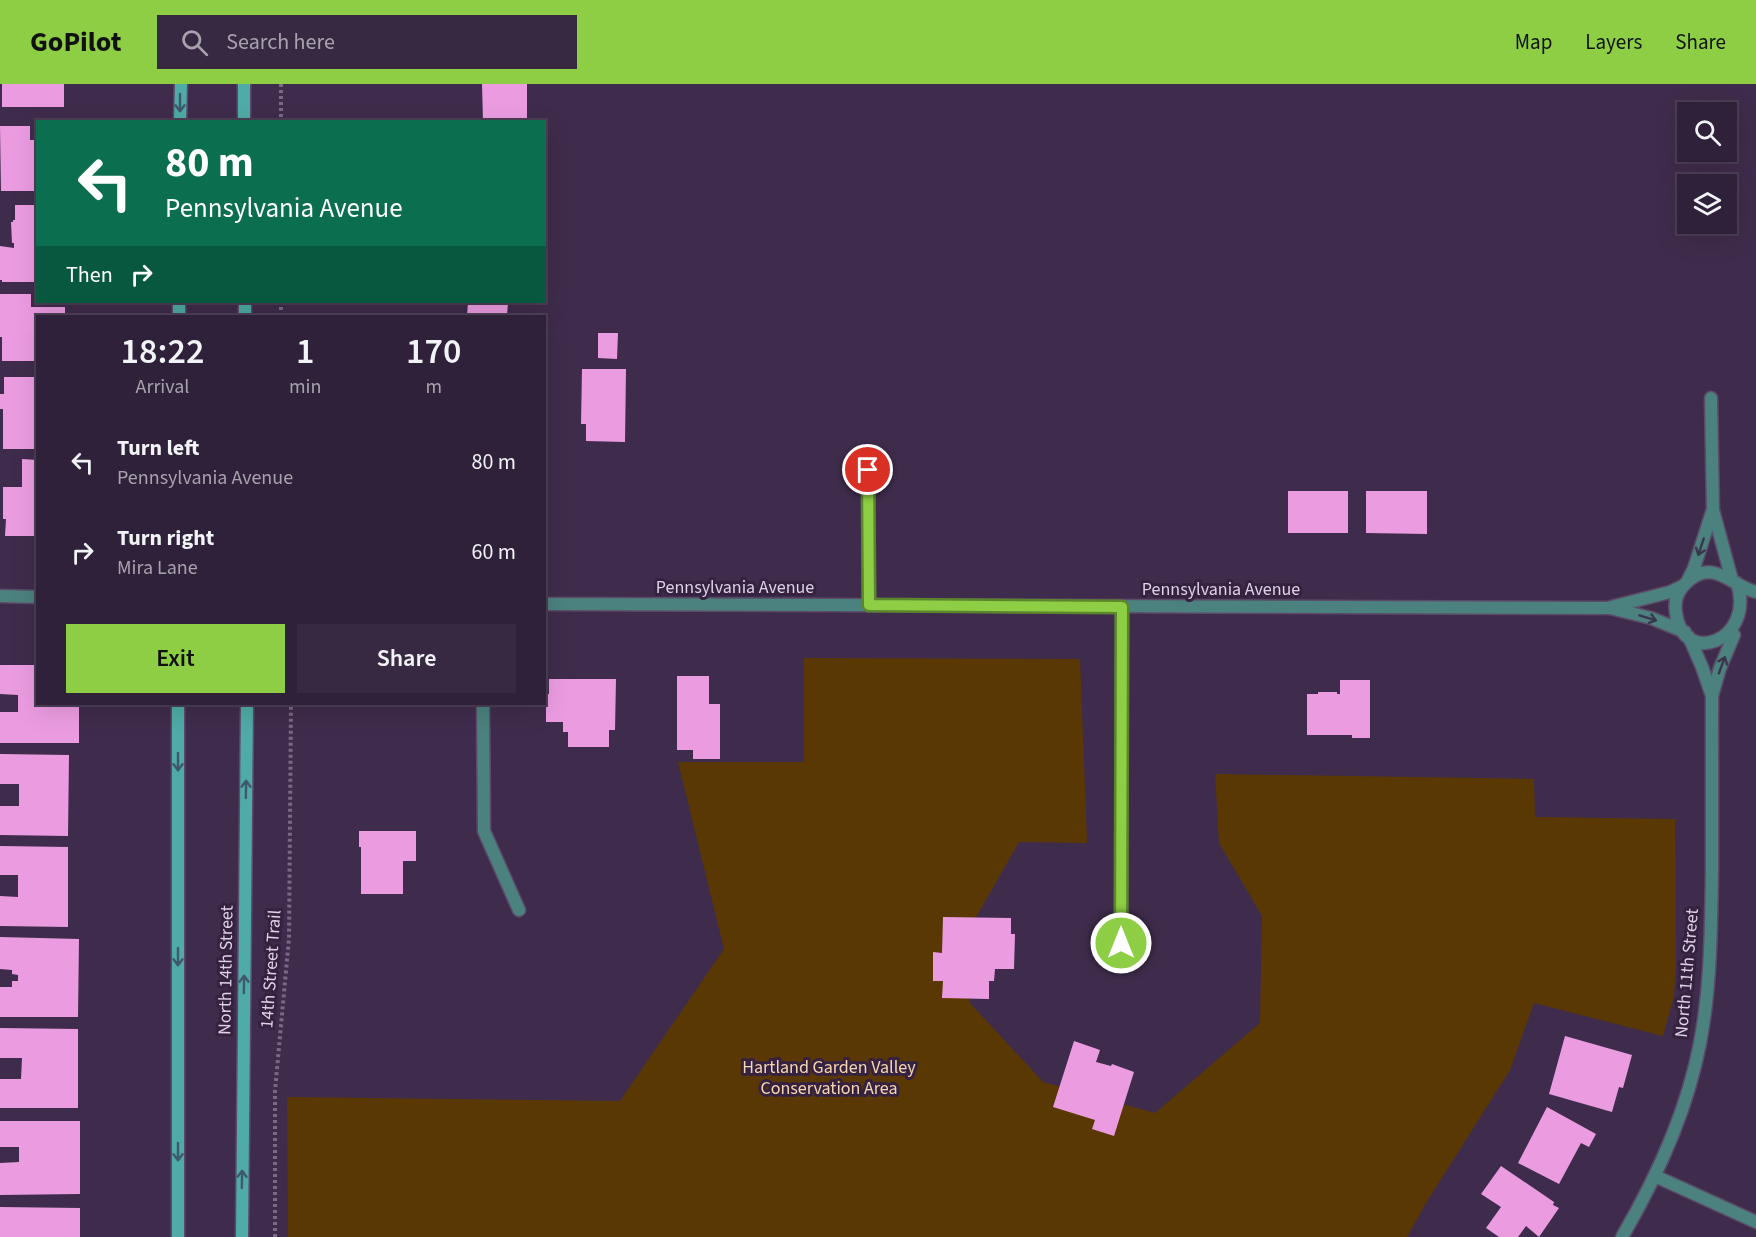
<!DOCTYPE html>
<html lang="en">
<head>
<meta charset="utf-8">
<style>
	body { margin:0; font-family:"Source Sans 3",sans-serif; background:#372941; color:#f1f3f6; height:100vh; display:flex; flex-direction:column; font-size:22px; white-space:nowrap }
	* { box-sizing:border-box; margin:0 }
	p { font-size:20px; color:#a7a3ae }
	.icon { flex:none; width:33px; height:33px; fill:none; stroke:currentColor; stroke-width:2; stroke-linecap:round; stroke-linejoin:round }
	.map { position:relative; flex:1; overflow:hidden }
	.drawer { position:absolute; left:36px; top:231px; width:510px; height:390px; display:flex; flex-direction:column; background:#2f2139; border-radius:0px; box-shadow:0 6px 24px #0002,0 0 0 2px #4a3e53 }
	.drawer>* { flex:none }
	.hud { position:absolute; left:36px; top:36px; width:510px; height:183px; border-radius:0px; box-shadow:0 6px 24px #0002,0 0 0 2px #4a3e53; background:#0b6e4f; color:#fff; overflow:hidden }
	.controls { position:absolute; left:1677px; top:18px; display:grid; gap:12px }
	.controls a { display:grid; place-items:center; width:60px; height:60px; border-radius:0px; background:#2f2139; box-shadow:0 6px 24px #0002,0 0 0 2px #4a3e53; font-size:30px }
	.pin { position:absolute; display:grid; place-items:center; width:51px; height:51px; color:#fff; margin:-26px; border:3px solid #fff; border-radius:50%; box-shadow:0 2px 6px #0007 }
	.me { position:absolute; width:66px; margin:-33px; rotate:0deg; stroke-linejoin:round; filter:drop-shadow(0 0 4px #0008) }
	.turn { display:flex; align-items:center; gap:21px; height:126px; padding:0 30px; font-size:27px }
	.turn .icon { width:78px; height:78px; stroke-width:2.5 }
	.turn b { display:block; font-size:42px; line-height:51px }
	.then { display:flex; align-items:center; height:57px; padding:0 30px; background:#0003; gap:12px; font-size:22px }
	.eta { display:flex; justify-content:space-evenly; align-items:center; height:102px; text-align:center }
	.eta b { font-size:36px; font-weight:600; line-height:42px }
	.primary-button { display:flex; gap:12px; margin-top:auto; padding:12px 30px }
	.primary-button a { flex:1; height:69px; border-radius:0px; background:#8dce44; color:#111; font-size:24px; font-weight:600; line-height:69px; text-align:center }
	.primary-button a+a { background:#372941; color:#f1f3f6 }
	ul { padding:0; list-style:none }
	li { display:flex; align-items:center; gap:18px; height:90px; padding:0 30px }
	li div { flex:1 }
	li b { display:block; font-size:22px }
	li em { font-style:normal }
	header { display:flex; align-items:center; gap:36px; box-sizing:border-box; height:84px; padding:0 30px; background:#8dce44; color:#111 }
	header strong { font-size:28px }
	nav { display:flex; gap:33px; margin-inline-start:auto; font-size:21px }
	.search { width:420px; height:54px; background:#372941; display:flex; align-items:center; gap:15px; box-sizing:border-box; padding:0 21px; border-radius:0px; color:#a7a3ae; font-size:22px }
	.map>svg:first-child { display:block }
</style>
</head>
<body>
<header>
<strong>GoPilot</strong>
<div class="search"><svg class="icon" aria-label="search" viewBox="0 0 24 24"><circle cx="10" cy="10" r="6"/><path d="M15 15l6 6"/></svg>Search here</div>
<nav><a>Map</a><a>Layers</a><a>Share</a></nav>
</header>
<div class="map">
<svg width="1756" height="1153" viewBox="0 0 1756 1153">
	<rect width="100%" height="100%" fill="#3f2c4c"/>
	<path fill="#5a3804" d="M804,574l276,1 7,184 -68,-1 -48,84 -2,76 74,80 112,31 105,-90 2,-107 -43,-73 -4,-69 319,5 1,38 140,2 1,145 -2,32 -11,40 -129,-33 -24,67 -84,133 -19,34h-1119l-1,-140 333,4 104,-152 -46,-187h126z"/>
	<path fill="#eb9ce1" d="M2,0h62v23h-62z
		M482,0h45v38h-44z
		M0,42h30v14h8v51h-37z
		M15,121h23v77h-36v-2h-2v-34l14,2v-5h-2l-1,-21h2v-2h2z
		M0,210h31v13h34v9h-27v45h-36v-24h-2z
		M468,218h40l-1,14h-40z
		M598,249h20l-1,26 -19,-1z
		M582,285h44l-1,73 -39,-1v-17h-5z
		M4,293h34v72h-35v-40h-3v-15h4z
		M22,375l16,1v63h-3v13h-30l1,-17h-3v-32h19z
		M1288,407h60v42h-60z
		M1366,407h61v43l-61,-1z
		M0,581h38v39h41v39h-79v-31h18v-17l-18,-1z
		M677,592h32v28h11v55h-27v-9h-16z
		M549,595h67l-1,51h-6v17h-41v-15h-5v-10h-17v-28h3z
		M1340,596h30v58h-18v-3h-45v-41h11v-2h19v2h3z
		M0,670l69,1 -1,81 -68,-1v-29h19v-22h-19z
		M359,747h57v30h-13v33h-42v-47h-2z
		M0,762l68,1v80l-68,-1v-30l18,1v-22h-18z
		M943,833l68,1v16h4l-1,35h-19l-1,12h-5v18l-47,-1 1,-17h-10v-29l9,1z
		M0,853l79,2 -1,78h-78v-30h12v-6h6v-6l-6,-1v-4l-12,-1z
		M0,944l78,1v79h-78v-29h21l1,-21h-22z
		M1565,952l67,19 -9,33 -4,-1 -7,25 -63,-18z
		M1074,957l26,9 -4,12 15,4 1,-2 22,8 -20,64 -22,-7 3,-9 -42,-13z
		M1547,1023l49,27 -7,13 -8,-4 -22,41 -41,-21z
		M0,1037h80v73l-80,1v-32l19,-1v-15h-19z
		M1501,1082l53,36 -1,3 6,3 -20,29 -13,-11 -8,11h-19l-13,-9 15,-21 -20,-13z
		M0,1123l80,1v29h-80z"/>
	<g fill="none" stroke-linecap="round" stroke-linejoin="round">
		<defs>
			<path id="street" d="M1711,314l2,112 19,70
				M868,386l1,135
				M1687,498l7,-14 18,-56
				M1737,499c19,58 -54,85 -61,30 -2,-11 1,-21 9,-29 27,-28 46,2 71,8
				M0,512l38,1
				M544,520l1066,4 41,10 34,14
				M1611,523l59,-15 13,-6
				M1689,553l13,30 10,29
				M483,620l1,127 35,79
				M1121,859l1,-336
				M1655,1092l101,46
				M1622,1153c35,-60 65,-125 78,-194 11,-57 11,-115 12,-173 0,-58 0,-116 0,-174l8,-28 14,-33"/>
			<path id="secondary" d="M244,0v38
				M180,38l1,-38
				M245,218v14
				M179,232v-14
				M178,1153v-533
				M242,1153l5,-533"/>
		</defs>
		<use href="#street" stroke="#5b4a68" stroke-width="15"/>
		<use href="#secondary" stroke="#5b4a68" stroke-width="15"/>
		<path stroke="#796984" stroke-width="4" stroke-dasharray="3 3" stroke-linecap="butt" d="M281,0v38
			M281,232v-14
			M275,1153v-146l14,-153 2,-234"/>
		<use href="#street" stroke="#4b817e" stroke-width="12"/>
		<use href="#secondary" stroke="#4faba7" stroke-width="12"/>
	</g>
	<defs><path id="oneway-shaft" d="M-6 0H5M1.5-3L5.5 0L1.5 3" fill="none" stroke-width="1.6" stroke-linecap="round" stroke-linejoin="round" transform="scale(1.5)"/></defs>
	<g stroke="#3f596a">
		<use href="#oneway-shaft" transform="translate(180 19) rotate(90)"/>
		<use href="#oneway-shaft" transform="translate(178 678) rotate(90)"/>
		<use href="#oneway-shaft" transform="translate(246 705) rotate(-89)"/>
		<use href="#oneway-shaft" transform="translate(178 873) rotate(90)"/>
		<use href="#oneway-shaft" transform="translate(244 900) rotate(-89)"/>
		<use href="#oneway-shaft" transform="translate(178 1068) rotate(90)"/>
		<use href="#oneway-shaft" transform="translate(242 1095) rotate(-89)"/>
	</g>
	<g stroke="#39354d">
		<use href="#oneway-shaft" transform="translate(1701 463) rotate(108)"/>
		<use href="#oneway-shaft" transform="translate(1648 534) rotate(17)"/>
		<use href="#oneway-shaft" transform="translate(1722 581) rotate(-70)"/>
	</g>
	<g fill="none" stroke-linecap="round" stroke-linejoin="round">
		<defs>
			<path id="route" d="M868,386l1,135 253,2 -1,336"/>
		</defs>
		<use href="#route" stroke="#5c862c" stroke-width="15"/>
		<use href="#route" stroke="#8dce44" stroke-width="10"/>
	</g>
	<g text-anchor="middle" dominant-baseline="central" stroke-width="6" stroke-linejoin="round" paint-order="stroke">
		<g font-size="18" fill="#ddd2e6" stroke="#352241">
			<text x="735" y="503">Pennsylvania Avenue</text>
			<text x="1221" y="505">Pennsylvania Avenue</text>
			<text transform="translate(271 885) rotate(-86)">14th Street Trail</text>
			<text transform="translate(226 886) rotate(-89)">North 14th Street</text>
			<text transform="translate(1687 889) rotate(-85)">North 11th Street</text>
		</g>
		<g font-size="18" fill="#f7d5ae" stroke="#352241">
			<text x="829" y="983">Hartland Garden Valley<tspan x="829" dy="21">Conservation Area</tspan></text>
		</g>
	</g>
</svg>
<div class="controls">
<a><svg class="icon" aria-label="search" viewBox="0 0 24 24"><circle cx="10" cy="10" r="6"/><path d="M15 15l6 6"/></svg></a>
<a><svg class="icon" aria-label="layers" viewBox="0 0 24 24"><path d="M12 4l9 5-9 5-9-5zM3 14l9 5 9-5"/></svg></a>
</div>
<div class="pin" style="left:868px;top:386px;background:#d93025"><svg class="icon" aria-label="arrive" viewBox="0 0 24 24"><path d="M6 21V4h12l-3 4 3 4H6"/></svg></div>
<svg class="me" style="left:1121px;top:859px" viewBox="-20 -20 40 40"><circle r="17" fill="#8dce44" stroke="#fff" stroke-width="3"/><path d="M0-11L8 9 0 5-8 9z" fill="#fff"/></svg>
<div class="hud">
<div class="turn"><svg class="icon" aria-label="left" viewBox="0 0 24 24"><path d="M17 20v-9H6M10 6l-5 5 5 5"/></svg><div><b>80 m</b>Pennsylvania Avenue</div></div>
<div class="then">Then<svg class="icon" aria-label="right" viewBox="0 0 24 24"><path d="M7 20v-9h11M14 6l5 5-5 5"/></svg></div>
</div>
<section class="drawer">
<div class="eta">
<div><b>18:22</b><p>Arrival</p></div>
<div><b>1</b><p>min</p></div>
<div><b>170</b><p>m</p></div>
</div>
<ul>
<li><svg class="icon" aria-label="left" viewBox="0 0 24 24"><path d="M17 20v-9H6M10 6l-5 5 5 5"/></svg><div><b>Turn left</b><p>Pennsylvania Avenue</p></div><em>80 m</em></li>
<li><svg class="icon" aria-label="right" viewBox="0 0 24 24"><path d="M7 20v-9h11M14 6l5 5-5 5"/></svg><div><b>Turn right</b><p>Mira Lane</p></div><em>60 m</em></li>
</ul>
<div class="primary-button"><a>Exit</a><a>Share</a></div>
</section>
</div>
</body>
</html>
